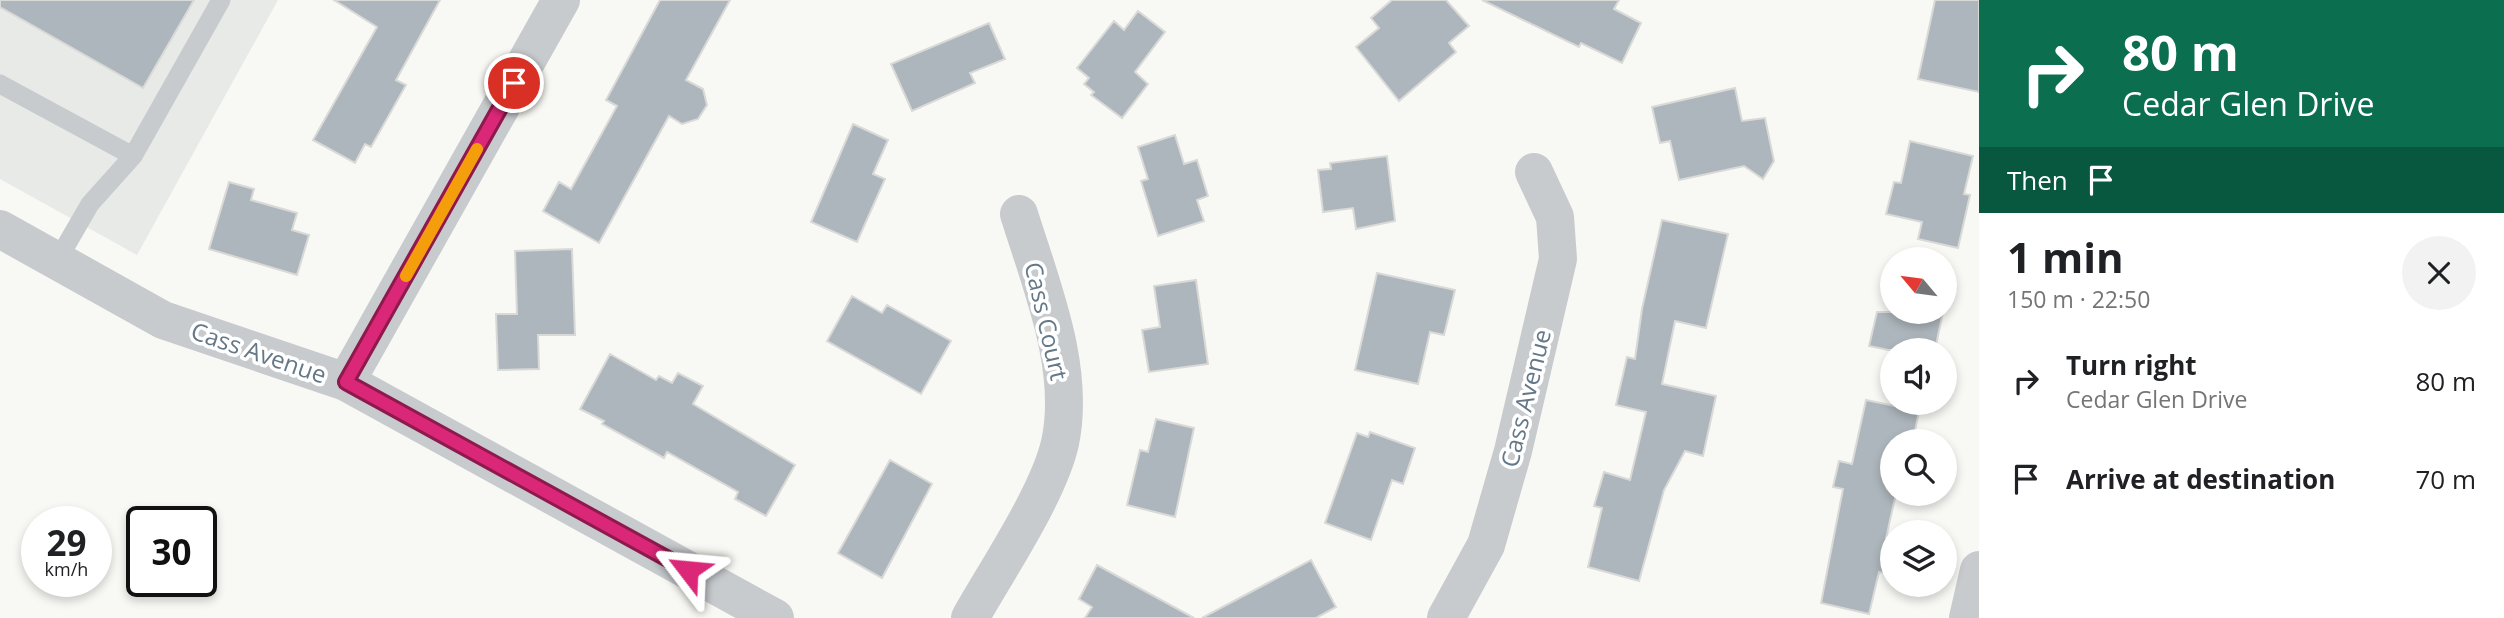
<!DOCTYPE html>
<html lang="en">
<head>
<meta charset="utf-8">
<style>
	body { margin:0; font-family:"Open Sans",sans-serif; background:#f2f2f2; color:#202124; height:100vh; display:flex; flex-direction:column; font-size:26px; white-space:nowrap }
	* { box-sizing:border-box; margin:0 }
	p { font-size:23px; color:#757577 }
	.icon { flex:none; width:38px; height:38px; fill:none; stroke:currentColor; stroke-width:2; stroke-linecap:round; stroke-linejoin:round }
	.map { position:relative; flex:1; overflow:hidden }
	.sheet { display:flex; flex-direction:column; background:#fff; width:525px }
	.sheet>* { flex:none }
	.banner { background:#0b6e4f; color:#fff; overflow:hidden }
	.needle { width:46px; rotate:299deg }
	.fabs { position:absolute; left:1880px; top:247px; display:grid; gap:14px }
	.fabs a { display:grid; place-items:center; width:77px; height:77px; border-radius:50%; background:#fff; box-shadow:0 4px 10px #0003; font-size:35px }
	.speed { position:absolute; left:21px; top:506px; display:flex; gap:14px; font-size:35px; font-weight:700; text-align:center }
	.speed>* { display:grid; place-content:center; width:91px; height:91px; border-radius:50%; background:#fff; box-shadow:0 4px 10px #0003; line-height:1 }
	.speed small { font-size:18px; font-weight:400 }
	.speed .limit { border:4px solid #111; border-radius:10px; background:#fff; color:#111 }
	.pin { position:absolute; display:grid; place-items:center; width:60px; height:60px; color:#fff; margin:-30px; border:4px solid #fff; border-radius:50%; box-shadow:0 2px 7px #0007 }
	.me { position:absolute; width:77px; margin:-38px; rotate:299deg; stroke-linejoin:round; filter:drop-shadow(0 0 5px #0008) }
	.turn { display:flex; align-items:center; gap:24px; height:147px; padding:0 28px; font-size:32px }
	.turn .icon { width:91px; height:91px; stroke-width:2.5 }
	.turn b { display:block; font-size:49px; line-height:60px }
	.then { display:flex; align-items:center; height:66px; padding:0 28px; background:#0003; gap:14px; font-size:26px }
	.round { display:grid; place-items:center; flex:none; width:74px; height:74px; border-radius:37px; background:#f2f2f2 }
	.head { display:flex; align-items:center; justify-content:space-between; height:119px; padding:0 28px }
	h1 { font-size:42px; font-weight:700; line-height:52px }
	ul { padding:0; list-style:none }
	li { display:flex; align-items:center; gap:21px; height:98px; padding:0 28px }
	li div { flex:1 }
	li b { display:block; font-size:26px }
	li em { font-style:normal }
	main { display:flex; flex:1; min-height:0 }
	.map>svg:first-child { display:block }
</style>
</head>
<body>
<main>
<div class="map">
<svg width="1979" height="618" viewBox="0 0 1979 618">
	<rect width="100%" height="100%" fill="#f8f8f4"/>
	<path fill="#e8eae8" d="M0,0h278l-141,255 -137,-76z"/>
	<path fill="#adb6bc" stroke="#d9d9d7" stroke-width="2" d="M0,0h194l-51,88 -143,-81z
		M334,0h106l-44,80 10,5 -35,62 -6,-3 -10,19 -42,-23 64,-113z
		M660,0h70l-44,80 17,9 4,16 -9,14 -16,5 -13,-8 -70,127 -56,-32 16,-29 12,7 46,-83 -11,-6z
		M1392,0h54l23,26 -20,17 7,9 -57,49 -43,-54 23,-19 -8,-10z
		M1482,0h137l-5,9 27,14 -19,40 -41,-20 -2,4z
		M1935,0h44v92l-61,-13z
		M1138,11l27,21 -30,40 13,12 -26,34 -31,-23 3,-3 -10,-8 5,-6 -12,-10 37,-47 10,9z
		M989,23l16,36 -35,14 5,10 -63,28 -21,-47z
		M1735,88l7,33 23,-3 9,43 -11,18 -19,-13 -65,14 -9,-39 -10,2 -8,-36z
		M853,124l35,16 -15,34 12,5 -28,63 -46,-20z
		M1175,135l9,29 13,-4 11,36 -11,4 7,21 -46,15 -17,-55 7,-2 -10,-32z
		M1910,141l63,15 -9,38 6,1 -12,53 -40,-9 4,-17 -36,-8 8,-32 7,1z
		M1387,156l8,65 -39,8 -3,-21 -30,4 -5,-42 13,-1 -1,-6z
		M229,182l25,7 -3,11 46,13 -5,17 17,5 -12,40 -88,-26z
		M1662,220l66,14 -22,94 -31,-7 -13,63 54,12 -13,60 -18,-5 -21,39 -25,91 -51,-14 14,-59 -8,-2 10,-34 26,8 16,-68 -30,-7 11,-48 8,2 7,-50z
		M572,249l3,86h-37l1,34 -41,1 -2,-56h21l-2,-63z
		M1377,273l78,17 -11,45 -14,-3 -12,52 -63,-14z
		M1196,280l12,84 -59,8 -7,-42 18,-3 -6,-41z
		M852,296l30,17 5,-8 64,36 -30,53 -94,-53z
		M1877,312h66l-8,38h-47l-19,-4z
		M610,354l46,26 3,-4 13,7 6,-10 25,13 -10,18 102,61 -29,51 -31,-17 3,-7 -71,-40 -3,6 -62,-34 2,-3 -24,-12z
		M1866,400l53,11 -6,30h-21v53h4l-10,44 6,5 -7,30 -6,-1 -10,42 -48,-11 22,-114 -10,-2 6,-26 13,3z
		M1156,419l38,9 -19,89 -48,-12 13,-55 8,2z
		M1370,432l45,16 -12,36 -11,-4 -21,60 -46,-17 32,-90 11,4z
		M890,460l42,24 -50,94 -44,-25z
		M1311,560l25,47 -20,11h-114z
		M1097,565l97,53h-109l7,-11 -13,-8z"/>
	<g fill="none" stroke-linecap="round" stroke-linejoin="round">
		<path stroke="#c7cbce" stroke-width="19" d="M0,84l133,72 88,-156
			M57,261l33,-57 43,-48"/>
		<path stroke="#c7cbce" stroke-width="38" d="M0,229l163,91 183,62 429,236
			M346,382l215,-382
			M970,618c27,-48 78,-123 90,-175 16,-75 -19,-158 -41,-229
			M1446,618l40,-73 27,-94 45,-192 -3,-42 -21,-45
			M1968,618l11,-48"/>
	</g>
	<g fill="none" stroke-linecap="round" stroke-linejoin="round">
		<defs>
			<path id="route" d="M514,83l-168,299 342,188"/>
		</defs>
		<use href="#route" stroke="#8e194d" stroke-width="18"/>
		<use href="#route" stroke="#db2777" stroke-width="12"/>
		<path stroke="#f59e0b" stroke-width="12" d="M406,276l71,-127"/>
	</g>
	<g text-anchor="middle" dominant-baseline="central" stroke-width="7" stroke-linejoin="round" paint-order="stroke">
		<g font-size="24" fill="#647888" stroke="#fff">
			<text transform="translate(1047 321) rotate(77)">Cass Court</text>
			<text transform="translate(259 352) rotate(19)">Cass Avenue</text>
			<text transform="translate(1525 398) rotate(-76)">Cass Avenue</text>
		</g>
	</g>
</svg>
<div class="fabs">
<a><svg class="needle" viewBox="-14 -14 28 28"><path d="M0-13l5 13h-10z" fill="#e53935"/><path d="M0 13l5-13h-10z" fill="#757577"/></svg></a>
<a><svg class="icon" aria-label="sound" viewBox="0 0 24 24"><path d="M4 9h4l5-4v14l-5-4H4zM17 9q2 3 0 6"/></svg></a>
<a><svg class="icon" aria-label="search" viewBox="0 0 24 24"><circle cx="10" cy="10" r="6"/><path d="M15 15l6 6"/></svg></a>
<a><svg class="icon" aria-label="layers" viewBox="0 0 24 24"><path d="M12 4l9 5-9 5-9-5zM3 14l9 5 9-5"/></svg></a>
</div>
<div class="speed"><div>29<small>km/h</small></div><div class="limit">30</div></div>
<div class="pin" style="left:514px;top:83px;background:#d93025"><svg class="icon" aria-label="arrive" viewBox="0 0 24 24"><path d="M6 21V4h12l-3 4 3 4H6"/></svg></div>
<svg class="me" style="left:688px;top:570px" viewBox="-20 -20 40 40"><path d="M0-17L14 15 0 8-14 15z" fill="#db2777" stroke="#fff" stroke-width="4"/></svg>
</div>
<section class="sheet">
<div class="banner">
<div class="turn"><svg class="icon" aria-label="right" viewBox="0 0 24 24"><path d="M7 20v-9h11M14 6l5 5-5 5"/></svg><div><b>80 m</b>Cedar Glen Drive</div></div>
<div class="then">Then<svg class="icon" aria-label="arrive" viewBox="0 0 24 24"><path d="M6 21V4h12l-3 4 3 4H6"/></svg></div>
</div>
<div class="head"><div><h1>1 min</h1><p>150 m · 22:50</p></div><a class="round"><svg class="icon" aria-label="close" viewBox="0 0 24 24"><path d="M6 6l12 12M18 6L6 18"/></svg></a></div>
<ul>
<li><svg class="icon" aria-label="right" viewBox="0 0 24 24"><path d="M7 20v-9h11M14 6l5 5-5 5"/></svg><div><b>Turn right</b><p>Cedar Glen Drive</p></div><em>80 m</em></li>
<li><svg class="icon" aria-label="arrive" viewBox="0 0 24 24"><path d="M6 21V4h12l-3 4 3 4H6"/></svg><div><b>Arrive at destination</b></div><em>70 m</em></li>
</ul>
</section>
</main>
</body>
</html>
